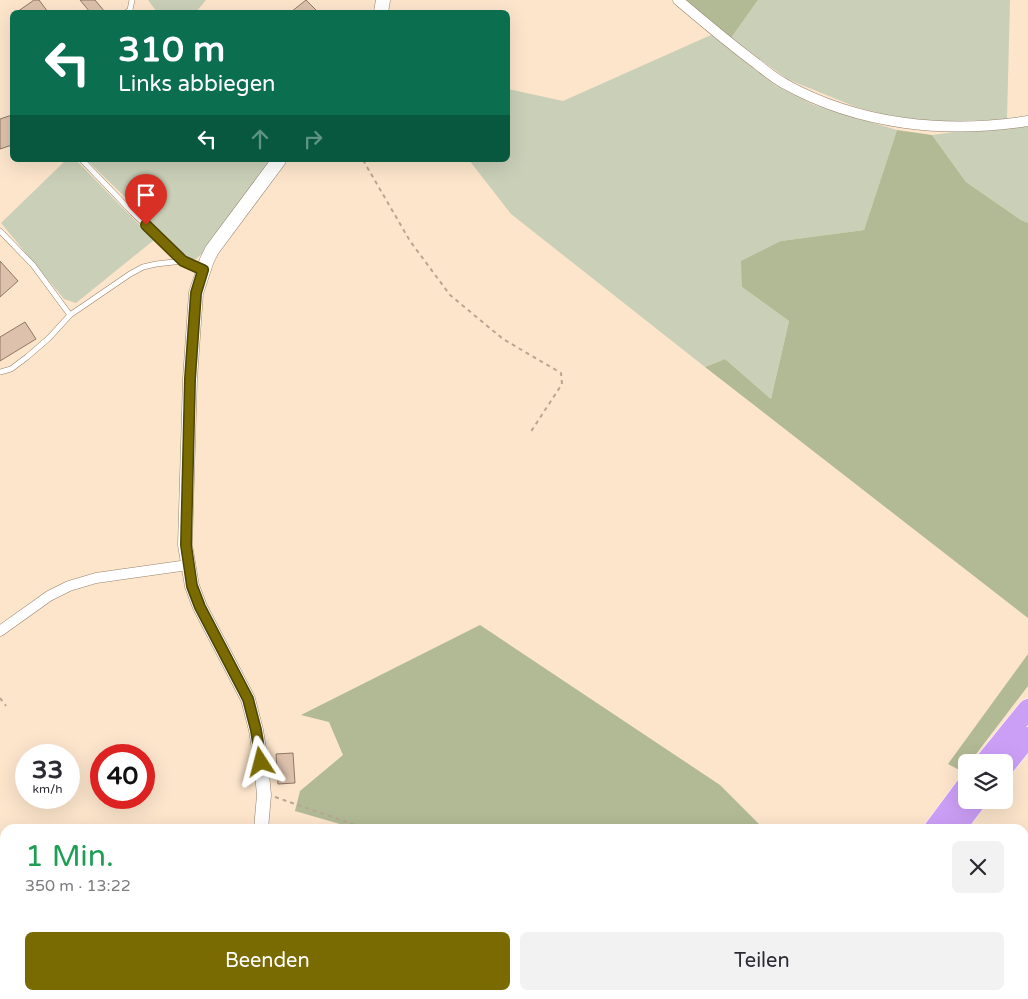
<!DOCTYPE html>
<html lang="de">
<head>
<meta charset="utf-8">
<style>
	body { margin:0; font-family:"Varela Round",sans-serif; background:#f2f2f3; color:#2b2b33; height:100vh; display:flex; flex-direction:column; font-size:19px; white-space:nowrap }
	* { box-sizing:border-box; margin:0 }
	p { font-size:16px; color:#7c7c81 }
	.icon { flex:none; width:28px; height:28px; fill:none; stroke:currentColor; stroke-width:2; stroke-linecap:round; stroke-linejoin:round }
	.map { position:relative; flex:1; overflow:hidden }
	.sheet { position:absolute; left:0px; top:824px; width:1029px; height:176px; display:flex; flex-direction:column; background:#fff; border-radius:15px 15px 0 0; box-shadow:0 5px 20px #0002 }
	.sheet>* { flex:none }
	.guide { position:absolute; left:10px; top:10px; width:500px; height:152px; border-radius:8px; box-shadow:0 5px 20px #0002; background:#0b6e4f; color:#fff; overflow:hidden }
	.controls { position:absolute; left:958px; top:754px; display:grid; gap:10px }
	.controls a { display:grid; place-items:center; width:55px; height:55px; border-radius:8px; background:#fff; box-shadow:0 5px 20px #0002; font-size:25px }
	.speed { position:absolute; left:15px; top:744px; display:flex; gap:10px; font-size:25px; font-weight:700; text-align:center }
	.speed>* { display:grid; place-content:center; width:65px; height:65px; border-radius:50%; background:#fff; box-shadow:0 5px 20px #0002; line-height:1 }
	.speed small { font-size:12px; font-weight:400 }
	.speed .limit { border:8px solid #d22; background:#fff; color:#111 }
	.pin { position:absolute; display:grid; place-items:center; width:42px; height:42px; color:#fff; margin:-51px -21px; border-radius:50% 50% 50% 0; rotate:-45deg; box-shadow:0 0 5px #0007 }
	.pin .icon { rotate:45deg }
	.me { position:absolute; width:55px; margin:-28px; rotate:351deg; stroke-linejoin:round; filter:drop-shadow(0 0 4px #0008) }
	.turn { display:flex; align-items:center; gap:18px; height:105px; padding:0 25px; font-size:22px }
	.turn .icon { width:65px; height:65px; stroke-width:2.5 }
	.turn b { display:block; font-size:35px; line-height:42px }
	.lanes { display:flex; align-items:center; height:48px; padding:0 25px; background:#0003; justify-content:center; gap:25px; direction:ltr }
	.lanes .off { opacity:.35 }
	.round { display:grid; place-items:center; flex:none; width:52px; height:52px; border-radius:8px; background:#f2f2f3 }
	.head { display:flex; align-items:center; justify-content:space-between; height:85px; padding:0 25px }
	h1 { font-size:30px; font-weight:600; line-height:38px; color:#1e9e55 }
	.cta { display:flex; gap:10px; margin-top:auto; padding:10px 25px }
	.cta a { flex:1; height:58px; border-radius:8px; background:#796a02; color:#fff; font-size:20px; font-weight:600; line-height:58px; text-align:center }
	.cta a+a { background:#f2f2f3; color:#2b2b33 }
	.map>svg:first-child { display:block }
</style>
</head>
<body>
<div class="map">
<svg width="1028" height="999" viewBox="0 0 1028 999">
	<rect width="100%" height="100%" fill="#fce5cb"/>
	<path fill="#cacfb8" d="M148,0h58l-10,12h-39z
		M758,0h252l-3,118 1,6 20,-3v102l-7,-3 -55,-38 -34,-47 72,-10 -76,-4 -38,-5 -34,-9 -69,-28 -56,-41z
		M711,35l65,51 38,19 83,25 -33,100 -83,11 -39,46 47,34 -18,78 -46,-40 -20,8 -194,-153 -42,-54h39v-71l55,12z
		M66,160h10l78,80 -78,63 -12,-4 -63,-76z
		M87,160h183l-64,90 -10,9h-8z
		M1024,986l4,3v10h-141l3,-4h134z
		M579,995h190l-2,4h-185z"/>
	<path fill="#b1ba94" d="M685,0h73l-27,38z
		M897,130l35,5 34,47 55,38 7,3v395l-323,-251 20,-8 46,40 18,-78 -47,-34 -1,-26 40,-20 83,-11z
		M480,625l240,160 44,44h-269l-6,-2 -22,2h-110l-62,-18 5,-20 43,-36 -14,-33 -28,-7z
		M1028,654v32l-58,76h-4v5l-3,5 -15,-8z
		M848,995h42l-3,4h-42z"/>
	<path fill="#ddc1ac" stroke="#907764" d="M34,0h5l9,12h-31z
		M80,0h15l10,12h-15z
		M306,0l12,12h-27z
		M12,115v30l-12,4v-30z
		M0,261l18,20 -18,16z
		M25,322l11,17 -36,22v-24z
		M293,753l2,30 -17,1 -2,-30z"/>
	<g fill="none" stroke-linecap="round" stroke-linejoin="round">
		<defs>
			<path id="service" d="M127,12l3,-2 2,-10
				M82,160l50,52 51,49
				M0,231l33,34 37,50
				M0,372l11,-3 16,-12 22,-19 21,-23 60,-41 13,-7 13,-3 27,-3 20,9"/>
			<path id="minor" d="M678,0c26,22 52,44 79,64 9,7 18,15 28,20 74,41 161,50 243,37
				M0,631l49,-35 20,-10 27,-8 92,-13
				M345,995l2,4"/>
			<path id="tertiary" d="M381,12l2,-12
				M261,829l3,-34 -3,-33 -5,-32 -8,-31 -48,-92 -8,-21 -7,-41 5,-166 6,-86 11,-33 5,-10 67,-90
				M208,999l2,-4"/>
			<path id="motorway" d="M985,762l43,-53
				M1004,767l24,-30
				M934,829l32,-43
				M955,829l22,-29
				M809,999l3,-4
				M831,999l3,-4"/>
		</defs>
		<use href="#service" stroke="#97836b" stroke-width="6"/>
		<use href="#minor" stroke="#97836b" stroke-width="11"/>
		<use href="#tertiary" stroke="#97836b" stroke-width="15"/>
		<use href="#motorway" stroke="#fff" stroke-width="21"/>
		<path stroke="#b9a692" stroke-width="2" stroke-dasharray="4 4" stroke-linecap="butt" d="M363,160l47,81 40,54 53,44 58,34 1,11 -32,49
			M0,698l6,8
			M275,797l92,32"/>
		<use href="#service" stroke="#fff" stroke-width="5"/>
		<use href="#minor" stroke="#fff" stroke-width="10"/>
		<use href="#tertiary" stroke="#fff" stroke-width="14"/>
		<use href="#motorway" stroke="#cc9ff6" stroke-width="20"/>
	</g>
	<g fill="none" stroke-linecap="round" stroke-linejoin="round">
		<defs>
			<path id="route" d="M146,225l37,36 20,9 -7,23 -6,86 -4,166 6,41 8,21 48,92 8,31 5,32"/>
		</defs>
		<use href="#route" stroke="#4f4501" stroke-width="12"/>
		<use href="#route" stroke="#796a02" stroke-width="9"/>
	</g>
</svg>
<div class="controls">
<a><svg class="icon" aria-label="layers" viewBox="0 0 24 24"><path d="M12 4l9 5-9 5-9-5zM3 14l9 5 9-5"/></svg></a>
</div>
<div class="speed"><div>33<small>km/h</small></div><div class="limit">40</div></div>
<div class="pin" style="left:146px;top:225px;background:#d93025"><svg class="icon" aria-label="arrive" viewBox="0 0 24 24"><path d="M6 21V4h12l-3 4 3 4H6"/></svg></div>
<svg class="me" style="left:261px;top:762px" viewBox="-20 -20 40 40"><path d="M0-17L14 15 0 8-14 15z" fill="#796a02" stroke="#fff" stroke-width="4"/></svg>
<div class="guide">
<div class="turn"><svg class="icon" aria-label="left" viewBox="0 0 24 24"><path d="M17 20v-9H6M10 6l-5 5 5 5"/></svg><div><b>310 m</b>Links abbiegen</div></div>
<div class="lanes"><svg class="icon" aria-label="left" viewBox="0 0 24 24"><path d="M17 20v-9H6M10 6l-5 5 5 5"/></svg><svg class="icon off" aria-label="ahead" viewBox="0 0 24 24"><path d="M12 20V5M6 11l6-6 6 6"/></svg><svg class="icon off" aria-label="right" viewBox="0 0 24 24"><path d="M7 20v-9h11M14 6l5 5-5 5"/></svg></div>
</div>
<section class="sheet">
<div class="head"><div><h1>1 Min.</h1><p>350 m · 13:22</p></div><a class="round"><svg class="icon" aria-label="close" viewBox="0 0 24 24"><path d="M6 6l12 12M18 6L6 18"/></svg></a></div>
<div class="cta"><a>Beenden</a><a>Teilen</a></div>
</section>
</div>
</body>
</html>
